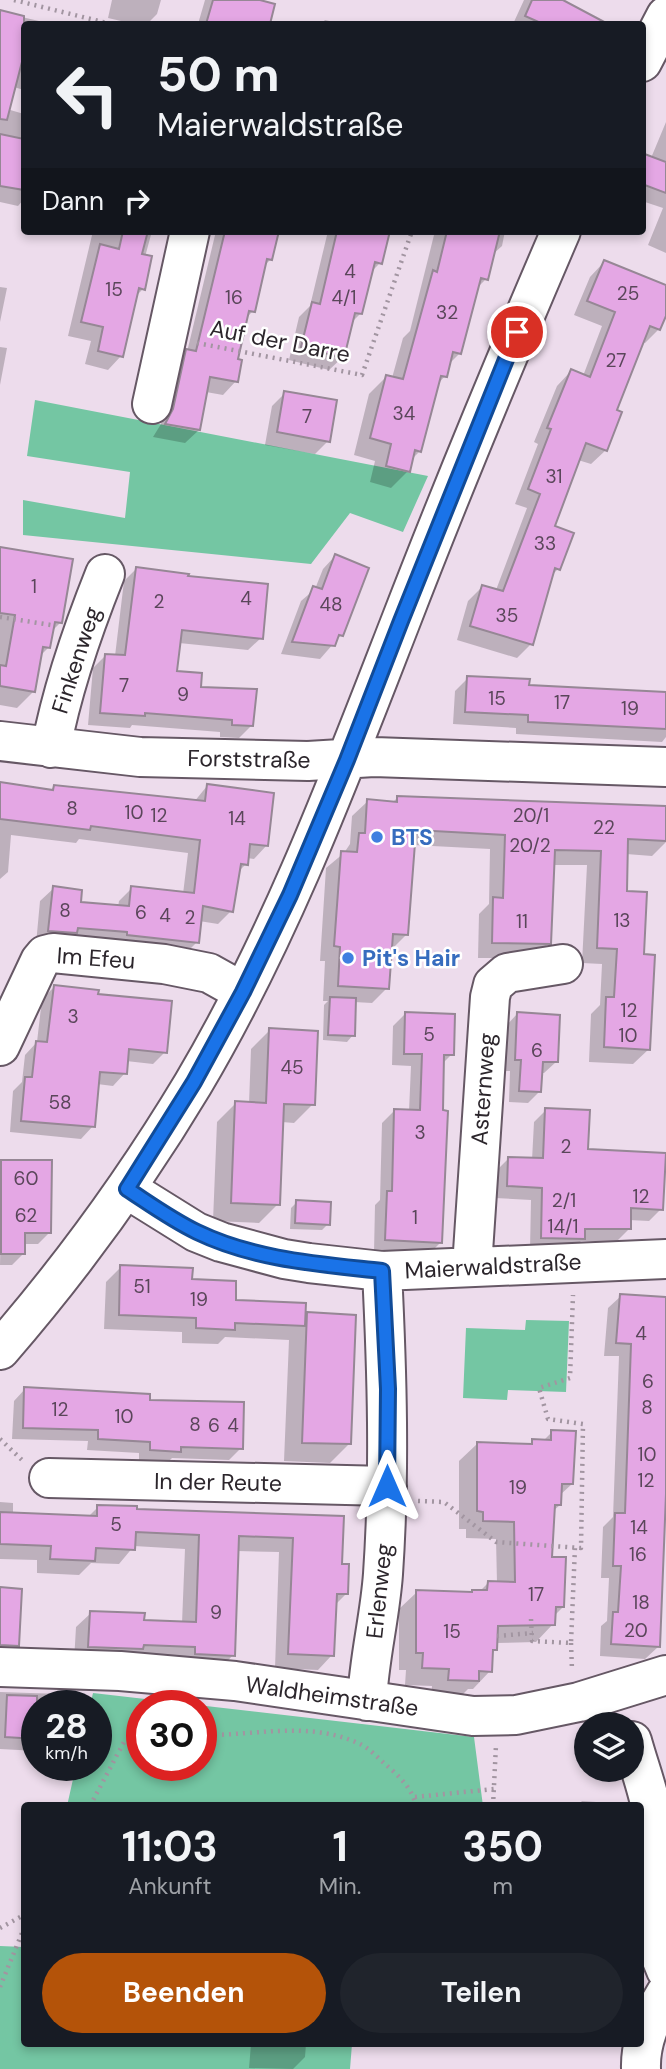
<!DOCTYPE html>
<html lang="de">
<head>
<meta charset="utf-8">
<style>
	body { margin:0; font-family:"DM Sans",sans-serif; background:#20242c; color:#f1f3f6; height:100vh; display:flex; flex-direction:column; font-size:26px; white-space:nowrap }
	* { box-sizing:border-box; margin:0 }
	p { font-size:23px; color:#9ea1a6 }
	.icon { flex:none; width:38px; height:38px; fill:none; stroke:currentColor; stroke-width:2; stroke-linecap:round; stroke-linejoin:round }
	.map { position:relative; flex:1; overflow:hidden }
	.details { position:absolute; left:21px; top:1802px; width:623px; height:245px; display:flex; flex-direction:column; background:#171b24; border-radius:7px; box-shadow:0 4px 10px #0003 }
	.details>* { flex:none }
	.top-card { position:absolute; left:21px; top:21px; width:625px; height:214px; border-radius:7px; box-shadow:0 4px 10px #0003; background:#171b24; color:#f1f3f6; overflow:hidden }
	.controls { position:absolute; left:574px; top:1712px; display:grid; gap:14px }
	.controls a { display:grid; place-items:center; width:70px; height:70px; border-radius:50%; background:#171b24; box-shadow:0 4px 10px #0003; font-size:35px }
	.speed { position:absolute; left:21px; top:1690px; display:flex; gap:14px; font-size:35px; font-weight:700; text-align:center }
	.speed>* { display:grid; place-content:center; width:91px; height:91px; border-radius:50%; background:#171b24; box-shadow:0 4px 10px #0003; line-height:1 }
	.speed small { font-size:18px; font-weight:400 }
	.speed .limit { border:10px solid #d22; background:#fff; color:#111 }
	.pin { position:absolute; display:grid; place-items:center; width:60px; height:60px; color:#fff; margin:-30px; border:4px solid #fff; border-radius:50%; box-shadow:0 2px 7px #0007 }
	.me { position:absolute; width:77px; margin:-38px; rotate:0deg; stroke-linejoin:round; filter:drop-shadow(0 0 5px #0008) }
	.turn { display:flex; align-items:center; gap:24px; height:147px; padding:0 21px; font-size:32px }
	.turn .icon { width:91px; height:91px; stroke-width:2.5 }
	.turn b { display:block; font-size:49px; line-height:60px }
	.then { display:flex; align-items:center; height:66px; padding:0 21px; background:#0003; gap:14px; font-size:26px }
	.eta { display:flex; justify-content:space-evenly; align-items:center; height:119px; text-align:center }
	.eta b { font-size:42px; font-weight:700; line-height:49px }
	.action { display:flex; gap:14px; margin-top:auto; padding:14px 21px }
	.action a { flex:1; height:80px; border-radius:42px; background:#b45309; color:#fff; font-size:28px; font-weight:700; line-height:80px; text-align:center }
	.action a+a { background:#20242c; color:#f1f3f6 }
	.map>svg:first-child { display:block }
</style>
</head>
<body>
<div class="map">
<svg width="666" height="2069" viewBox="0 0 666 2069">
	<rect width="100%" height="100%" fill="#eddcec"/>
	<path fill="#74c6a3" fill-rule="evenodd" d="M35,400l393,76 -25,56 -53,-19 -39,51 -288,-29v-35l102,18 5,-46 -103,-16z
		M526,1320l43,1 -3,71 -58,-2 -1,10 -44,-2 3,-70 59,2z
		M93,1693l381,44 9,69h-416l9,-40h20v-60h-6zM201,1706v60h-59v-60z
		M0,1946l24,1v97h328l-2,25h-350z"/>
	<path fill="#0003" d="M112,0h49l-4,14 -10,10h-13l-26,-6z
		M205,0h51l17,5 -5,19h-70z
		M524,0h36l44,24h-91z
		M0,12l52,12h-28v66l-24,-7z
		M325,20l17,4h-21z
		M0,107l24,7v85l-6,7 -18,-4z
		M666,122v131l-18,-8 15,-37 -21,-7v-46l9,3z
		M93,231h59l-7,26 -2,32 -8,8 -14,59 -13,14 -23,-6 6,-23 -23,-5z
		M216,231h62l-8,29 -6,6 -11,45 -7,7 -10,42v21l-13,14 -17,-3 -7,38 -14,13 -32,-6 8,-13 13,-59 13,-13z
		M328,231h60l-8,32 -9,9 -10,41 -10,10 -8,34 -14,13 -40,-10 10,-43 11,-11z
		M435,231h70l-3,15 -10,9 -6,24 -10,10 -16,64 -12,12 -3,11 -8,9 -17,66 -9,9 -3,11 -17,17 -21,-6 5,-21 -21,-6 15,-61 17,-17 6,1 11,-40 7,-7z
		M604,262l62,25v24l-7,18 -14,14 -3,-1 -27,69 -9,39 -15,14 -13,-4 -25,67 5,42 -7,7 -20,68 -14,14 -60,-18 11,-39 14,-14 14,3 31,-82 -12,-4 23,-60 -4,-2 23,-56 14,-15 12,5 19,-50 -28,-11 16,-38z
		M0,287l7,1 -7,34z
		M0,347l7,1 -7,37z
		M285,393l43,48 -13,13 -50,-9 7,-39z
		M0,549l61,73 -9,9 -3,16 -9,9 -6,35 -17,17 -17,-3z
		M335,556l6,79 -21,24 -39,-5 20,-53 14,-12 8,-20z
		M136,569l125,69 -13,12 -69,-7 -4,30 77,52 -13,13 -19,-1v-5l-88,-7 -2,3 -42,-3 5,-57 12,-12h10l9,-75z
		M468,678l59,8 139,8v43l-4,5 -146,-8v-6l-63,-4 2,-33z
		M0,783l50,8 5,-4 139,15 13,-16 60,59 -13,14 -7,-1 -1,6 -9,9 -6,38 -13,13 -19,-3 -2,21 -13,13 -148,-11 4,-43 14,-13 25,16 39,3 1,-6 13,-13 51,6 5,-41 -109,-14 -3,4 -65,-8 -3,37 -8,7z
		M398,797l268,11v34l-14,14 -26,-2 -1,38 17,64 7,93 -16,15 -44,-2 2,-48 9,-9 2,-41 -20,-1 5,-98h-35l-3,78 -15,15h-56l1,-44 10,-10 1,-55 -77,-4 -6,89 -16,16 -4,38 -15,15 -18,-1 -1,33 -6,7 -24,-2 1,-35 4,-4h-5l2,-40h-5l6,-93 18,-15 6,-9 2,-28 16,-15 24,2z
		M54,987l111,65 -12,12 -27,-3 -1,12 -12,13 -16,-2 -4,42 -12,13 -71,-7 3,-41 9,-9 3,-27 12,-13 5,-43z
		M405,1014l47,40 -10,10 -1,178 -12,12 -55,-2 1,-47 5,-5 2,-77 12,-12h15l2,-45 -19,-1 1,-39z
		M517,1014l39,48 -12,11h-3l-1,18 -12,12 -19,-1 1,-31h-6l2,-45z
		M270,1030l43,74 -19,19 -12,-1 -4,82 -19,19 -46,-2 4,-99 19,-19 13,1 2,-55z
		M546,1110l41,40 74,59 -12,12 -20,-1v9l-12,12h-36l-10,10 -41,-2 1,-49 -36,-2 2,-28 12,-12 23,2 2,-38z
		M2,1162l47,71 -11,11h-15v10l-11,11h-12z
		M297,1202l31,22 -6,6 -32,-1 1,-21z
		M121,1267l69,14 44,21 69,17 5,-5 41,130 -19,19 -46,-2 5,-121 -64,-3 -7,7 -36,-1v-11l-78,-3 2,-47z
		M621,1296l45,2v200l-3,2 -5,147 -13,12 -45,-3 1,-30 6,-5 2,-43h-8l2,-51 10,-10 6,-161h-15l4,-48z
		M25,1389l123,12 93,47 -12,12 -57,-2 -4,4 -29,-1v-8l-52,-3 1,-9 -76,-2 2,-38z
		M552,1432l20,52 -12,11v10l-7,6 -2,47 12,49 -9,9 -1,8 -17,18 -40,1 -1,6 -4,5 -1,17 -17,18h-5l-9,9 -28,-1 1,-11 -27,-1 1,-15h-7v-61l18,-17 54,2 8,-2 9,-9h9l-1,-44 -30,-1v-9h-7v-68l18,-17 51,2 5,-5 9,1z
		M0,1502l13,1v11l75,3 10,-10 37,4 207,7 -2,48 6,28 -11,11 -3,50 -14,15 -43,-2 4,-116 -42,-1 -4,104 -14,15 -145,-9 2,-34 15,-14 52,9 39,1 3,-74 -51,-3 -15,18 -28,-1 -12,12 -42,-2v-13l-37,-1z
		M0,1692l61,2v12h-24v45l-37,-2z
		M582,1801l43,3v2h-48z
		M251,2044h55l-1,13 -12,12 -44,-1z"/>
	<path fill="#e4a7e4" stroke="#968795" stroke-width="2" d="M213,0h47l15,4 -5,20h-64z
		M532,0h31l45,24h-65l-18,-8z
		M0,10l24,6v38l-17,66 -7,-1z
		M0,134l24,5v51l-24,-4z
		M642,153l24,9v31l-24,-9z
		M123,231h25l-6,23 10,2 -7,34 -6,-2 -16,69 -25,-6 5,-24 -22,-5 19,-78 19,5z
		M225,231h54l-7,29 -5,-1 -12,53 -6,-1 -11,48 4,1 -4,22 -28,-5 -10,53 -35,-6 8,-15 13,-60 10,2z
		M337,231h53l-8,33 -7,-2 -13,52 -7,-1 -11,45 -43,-11 11,-45 8,2z
		M447,231h53l-12,49 -7,-2 -20,76 -8,-2 -6,25 -6,-1 -20,76 -6,-2 -5,22 -24,-6 5,-22 -21,-6 16,-63 17,4 30,-109 4,2z
		M604,260l62,25v31l-6,14 -10,-4 -33,84 5,2 -15,39 -21,-8 -31,83 19,7 -14,37 -5,-2 -22,77 -63,-19 12,-41 21,6 37,-97 -12,-5 23,-60 -4,-1 24,-59 19,8 25,-65 -28,-11z
		M284,391l53,9 -7,42 -53,-10z
		M0,547l73,12 -11,64 -7,-1 -5,26 -7,-1 -8,45 -35,-6v-21l6,1 9,-51 -15,-2z
		M335,554l34,14 -26,68 -4,-1 -4,11 -43,-4 21,-56 9,3z
		M136,567l53,7 -1,2 80,8 -5,55 -81,-9 -5,41 25,2 -1,14 56,2 -4,37 -21,-1v-5l-87,-7v3l-45,-3 5,-59 20,1z
		M467,676l63,3 -1,6 137,7v37l-138,-7v-7l-63,-3z
		M0,782l53,8 1,-5 151,16 2,-17 67,9 -6,53 -18,-2 -2,21 -7,-1 -8,48 -30,-6 -4,37 -72,-8v-3l-49,-4 -1,5 -29,-2 5,-45 29,4 -1,12 48,4 2,-20 63,7 6,-53 -109,-14 -1,4 -90,-11z
		M397,796l269,10v35l-38,-2 -1,52 20,1 -3,62 11,1 -5,95 -46,-3 2,-50h8l3,-48 -20,-1 4,-97 -46,-1 -4,94 -59,-1 1,-46 10,1 2,-63 -89,-5 -8,105 -15,-1 -4,55 -51,-3 2,-39 -6,-1 7,-95 16,1 2,-19h6l2,-34 30,3z
		M54,985l45,5 -1,4 74,7 -5,52 -38,-4 -2,25 -27,-2 -5,55 -74,-6 4,-44h7l4,-36 11,1z
		M330,997l26,1 -1,38 -27,-1z
		M405,1012l50,2 -1,41h-10l-1,55 5,1 -6,132 -57,-3 2,-49h5l2,-82 26,1 2,-56h-18z
		M517,1012l43,3 -2,47h-15l-2,30 -22,-1 2,-31h-6z
		M269,1028l49,3 -3,74 -31,-1 -4,101 -49,-2 4,-102 31,2z
		M545,1108l45,2 -2,39 78,4 -3,57 -32,-2v21h-46v10l-44,-1 1,-50 -35,-2 1,-29 35,1z
		M1,1160h51l-1,73h-26v21h-24z
		M296,1200l35,2 -1,23 -35,-2z
		M120,1265l73,3 -1,11 44,2v19l70,3 -1,23 -70,-3v7l-39,-2v-10l-77,-3z
		M620,1294l46,3v197l-6,153 -49,-3 2,-32h5l3,-46h-8l2,-53h10l6,-169 -15,-1z
		M307,1312l49,3 -5,129 -49,-1z
		M24,1387l126,7v6l94,2 -1,47 -62,-2v5l-31,-2v-8l-52,-3v-9l-75,-2z
		M551,1430l25,1 -3,53h-11l-1,21h-6l-3,52h14l-2,50h-8l-1,18 -57,1 -1,24h-4l-1,22 -13,-1v10l-31,-1 1,-11 -27,-1 1,-15h-7v-63l56,2v-2h15l1,-9 27,1 -1,-60 -31,-1v-9l-6,-1v-69l55,2v-5l19,1z
		M97,1505l40,1v3l207,7 -2,48h7l-1,30h-11l-3,62 -46,-2 5,-116 -54,-2 -4,120 -40,-2v-7l-51,-2 -1,4 -55,-2 2,-36 55,2 -1,7 52,2 3,-87 -63,-3 -1,18 -39,-2 -1,13 -45,-2 1,-13 -51,-2v-32l97,4z
		M0,1587l22,2 -3,57 -19,-1z
		M7,1695l30,1v43l-32,-2z"/>
	<g fill="none" stroke-linecap="round" stroke-linejoin="round">
		<defs>
			<path id="minor" d="M642,62l24,-46
				M152,404l38,-173
				M0,741l140,16 168,4 66,-4 292,10
				M51,748c11,-59 32,-119 54,-174
				M0,1046l40,-85 5,-6 8,-2 111,11 45,9 34,19
				M127,1189l69,43 25,10 63,17 25,4 73,8 284,-12
				M472,1267l18,-270 3,-12 14,-12 56,-9
				M0,1350c72,-83 136,-171 193,-266 86,-145 146,-304 207,-461 51,-132 105,-262 161,-392
				M49,1478l338,8
				M0,1667l120,4 115,10 238,35 43,-1 63,-13 87,-27
				M367,1701c2,-43 13,-84 16,-127 7,-101 4,-202 -1,-303
				M632,1741c8,29 20,59 23,89 4,47 -10,96 11,140
				M641,2069c-1,-28 11,-53 25,-76"/>
		</defs>
		<use href="#minor" stroke="#665865" stroke-width="42"/>
		<path stroke="#a295a1" stroke-width="4.5" stroke-dasharray="2 5" stroke-linecap="butt" d="M14,0l97,24
			M197,343l165,32 50,-144
			M0,617l51,8
			M0,1439l22,21
			M418,1501l26,1 52,40 85,6 2,-124 -35,-5 -9,-31 31,-10 3,-83
			M531,1619l1,22 39,2 4,-96
			M497,1636l36,-3
			M571,1643l1,27
			M201,1735c54,1 108,-15 159,9 9,4 17,13 25,20 13,11 28,25 31,42
			M415,1797l79,-8
			M90,1806l35,-66 17,-3
			M493,1806l3,-61
			M0,1928l24,-13
			M0,1987l24,-59"/>
		<use href="#minor" stroke="#fff" stroke-width="38"/>
	</g>
	<g fill="none" stroke-linecap="round" stroke-linejoin="round">
		<defs>
			<path id="route" d="M387,1486l1,-97 -6,-118c-63,-7 -127,-11 -185,-39 -25,-12 -47,-28 -70,-43l67,-107 49,-90 47,-97 57,-135 54,-139 116,-289"/>
		</defs>
		<use href="#route" stroke="#114b97" stroke-width="18"/>
		<use href="#route" stroke="#1a73e8" stroke-width="12"/>
	</g>
	<g fill="#3f7fe0" stroke="#fff" stroke-width="2.5">
		<circle cx="377" cy="837" r="7"/>
		<circle cx="348" cy="958" r="7"/>
	</g>
	<g text-anchor="middle" dominant-baseline="central" stroke-width="5" stroke-linejoin="round" paint-order="stroke">
		<g font-size="19" fill="#5a465a">
			<text x="350" y="271">4</text>
			<text x="114" y="289">15</text>
			<text x="628" y="293">25</text>
			<text x="234" y="297">16</text>
			<text x="344" y="297">4/1</text>
			<text x="447" y="312">32</text>
			<text x="616" y="360">27</text>
			<text x="404" y="413">34</text>
			<text x="307" y="416">7</text>
			<text x="554" y="476">31</text>
			<text x="545" y="543">33</text>
			<text x="34" y="586">1</text>
			<text x="246" y="598">4</text>
			<text x="159" y="601">2</text>
			<text x="331" y="604">48</text>
			<text x="507" y="615">35</text>
			<text x="124" y="685">7</text>
			<text x="183" y="694">9</text>
			<text x="497" y="698">15</text>
			<text x="562" y="702">17</text>
			<text x="630" y="708">19</text>
			<text x="72" y="808">8</text>
			<text x="134" y="812">10</text>
			<text x="159" y="815">12</text>
			<text x="531" y="815">20/1</text>
			<text x="237" y="818">14</text>
			<text x="604" y="827">22</text>
			<text x="530" y="845">20/2</text>
			<text x="65" y="910">8</text>
			<text x="141" y="912">6</text>
			<text x="165" y="915">4</text>
			<text x="190" y="917">2</text>
			<text x="622" y="920">13</text>
			<text x="522" y="921">11</text>
			<text x="629" y="1010">12</text>
			<text x="73" y="1016">3</text>
			<text x="429" y="1034">5</text>
			<text x="628" y="1035">10</text>
			<text x="537" y="1050">6</text>
			<text x="292" y="1067">45</text>
			<text x="60" y="1102">58</text>
			<text x="420" y="1132">3</text>
			<text x="566" y="1146">2</text>
			<text x="26" y="1178">60</text>
			<text x="641" y="1196">12</text>
			<text x="564" y="1200">2/1</text>
			<text x="26" y="1215">62</text>
			<text x="415" y="1217">1</text>
			<text x="563" y="1226">14/1</text>
			<text x="142" y="1286">51</text>
			<text x="199" y="1299">19</text>
			<text x="641" y="1333">4</text>
			<text x="648" y="1381">6</text>
			<text x="647" y="1407">8</text>
			<text x="60" y="1409">12</text>
			<text x="124" y="1416">10</text>
			<text x="195" y="1424">8</text>
			<text x="214" y="1425">6</text>
			<text x="233" y="1425">4</text>
			<text x="647" y="1454">10</text>
			<text x="646" y="1480">12</text>
			<text x="518" y="1487">19</text>
			<text x="116" y="1524">5</text>
			<text x="639" y="1527">14</text>
			<text x="638" y="1554">16</text>
			<text x="536" y="1594">17</text>
			<text x="641" y="1602">18</text>
			<text x="216" y="1612">9</text>
			<text x="636" y="1630">20</text>
			<text x="452" y="1631">15</text>
		</g>
		<g font-size="23" fill="#2c262c" stroke="#fff">
			<text transform="translate(280 341) rotate(11)">Auf der Darre</text>
			<text transform="translate(76 660) rotate(-72)">Finkenweg</text>
			<text transform="translate(249 759) rotate(1)">Forststraße</text>
			<text transform="translate(96 958) rotate(4)">Im Efeu</text>
			<text transform="translate(483 1089) rotate(-86)">Asternweg</text>
			<text transform="translate(493 1266) rotate(-3)">Maierwaldstraße</text>
			<text transform="translate(218 1482) rotate(1)">In der Reute</text>
			<text transform="translate(379 1591) rotate(-84)">Erlenweg</text>
			<text transform="translate(332 1696) rotate(8)">Waldheimstraße</text>
		</g>
		<g font-size="23" font-weight="bold" fill="#366cbe" stroke="#fff" text-anchor="start">
			<text x="391" y="837">BTS</text>
			<text x="362" y="958">Pit's Hair</text>
		</g>
	</g>
</svg>
<div class="controls">
<a><svg class="icon" aria-label="layers" viewBox="0 0 24 24"><path d="M12 4l9 5-9 5-9-5zM3 14l9 5 9-5"/></svg></a>
</div>
<div class="speed"><div>28<small>km/h</small></div><div class="limit">30</div></div>
<div class="pin" style="left:517px;top:332px;background:#d93025"><svg class="icon" aria-label="arrive" viewBox="0 0 24 24"><path d="M6 21V4h12l-3 4 3 4H6"/></svg></div>
<svg class="me" style="left:387px;top:1486px" viewBox="-20 -20 40 40"><path d="M0-17L14 15 0 8-14 15z" fill="#1a73e8" stroke="#fff" stroke-width="4"/></svg>
<div class="top-card">
<div class="turn"><svg class="icon" aria-label="left" viewBox="0 0 24 24"><path d="M17 20v-9H6M10 6l-5 5 5 5"/></svg><div><b>50 m</b>Maierwaldstraße</div></div>
<div class="then">Dann<svg class="icon" aria-label="right" viewBox="0 0 24 24"><path d="M7 20v-9h11M14 6l5 5-5 5"/></svg></div>
</div>
<section class="details">
<div class="eta">
<div><b>11:03</b><p>Ankunft</p></div>
<div><b>1</b><p>Min.</p></div>
<div><b>350</b><p>m</p></div>
</div>
<div class="action"><a>Beenden</a><a>Teilen</a></div>
</section>
</div>
</body>
</html>
